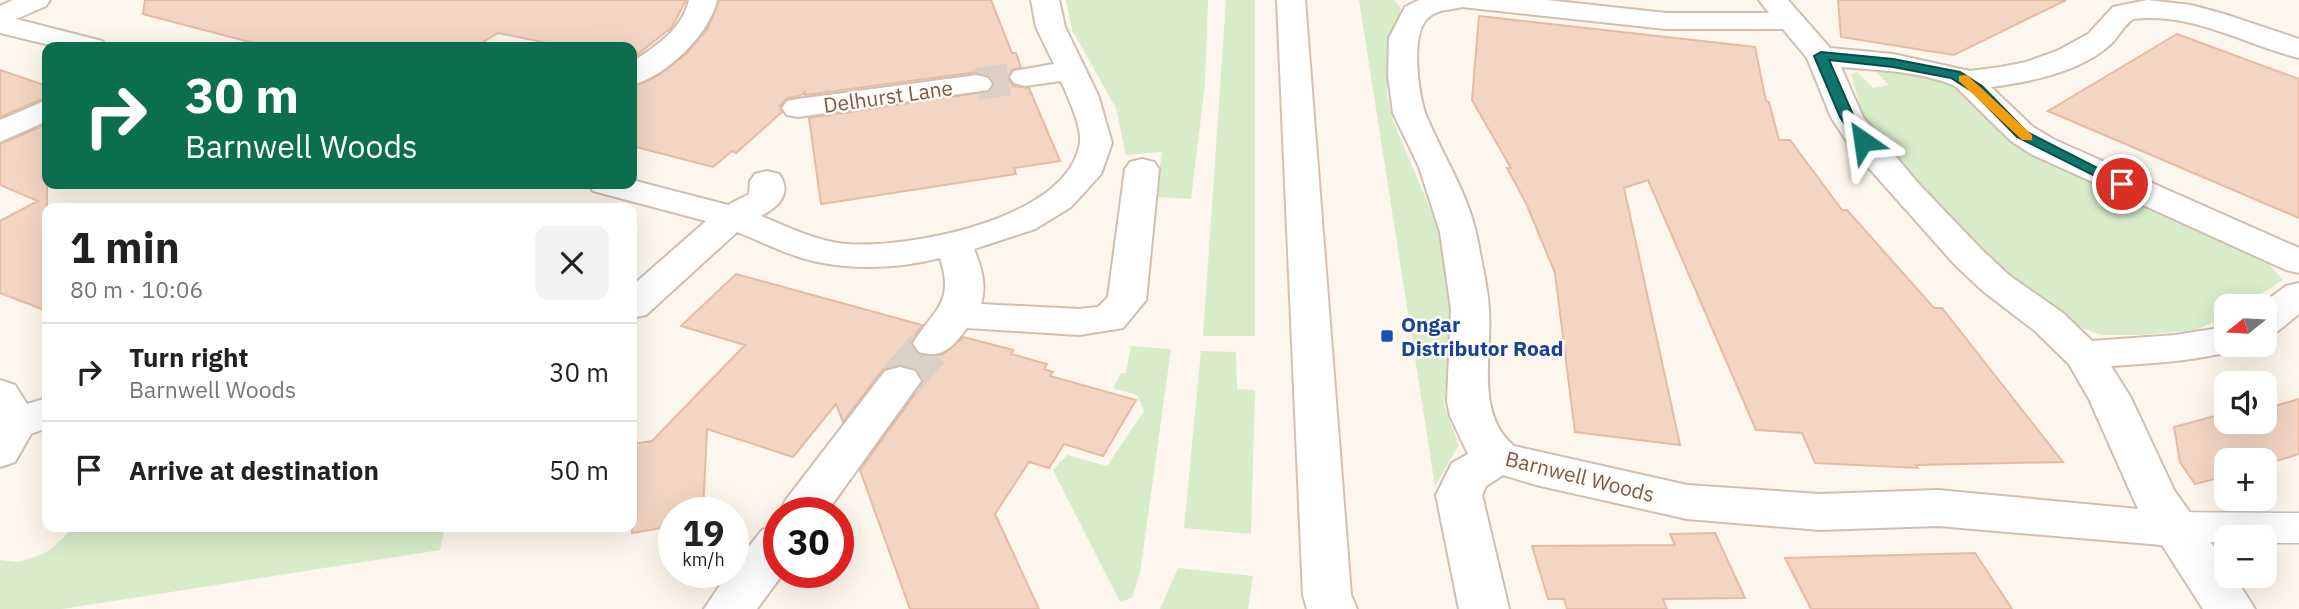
<!DOCTYPE html>
<html lang="en">
<head>
<meta charset="utf-8">
<style>
	body { margin:0; font-family:"IBM Plex Sans",sans-serif; background:#f2f2f2; color:#222; height:100vh; display:flex; flex-direction:column; font-size:26px; white-space:nowrap }
	* { box-sizing:border-box; margin:0 }
	p { font-size:23px; color:#767676 }
	.icon { flex:none; width:38px; height:38px; fill:none; stroke:currentColor; stroke-width:2; stroke-linecap:round; stroke-linejoin:round }
	.map { position:relative; flex:1; overflow:hidden }
	.sheet { position:absolute; left:42px; top:203px; width:595px; height:329px; display:flex; flex-direction:column; background:#fff; border-radius:14px; box-shadow:0 7px 28px #0002 }
	.sheet>* { flex:none }
	.guide { position:absolute; left:42px; top:42px; width:595px; height:147px; border-radius:14px; box-shadow:0 7px 28px #0002; background:#0b6e4f; color:#fff; overflow:hidden }
	.needle { width:46px; rotate:252deg }
	.fabs { position:absolute; left:2214px; top:294px; display:grid; gap:14px }
	.fabs a { display:grid; place-items:center; width:63px; height:63px; border-radius:14px; background:#fff; box-shadow:0 7px 28px #0002; font-size:35px }
	.speed { position:absolute; left:658px; top:497px; display:flex; gap:14px; font-size:35px; font-weight:700; text-align:center }
	.speed>* { display:grid; place-content:center; width:91px; height:91px; border-radius:50%; background:#fff; box-shadow:0 7px 28px #0002; line-height:1 }
	.speed small { font-size:18px; font-weight:400 }
	.speed .limit { border:10px solid #d22; background:#fff; color:#111 }
	.pin { position:absolute; display:grid; place-items:center; width:60px; height:60px; color:#fff; margin:-30px; border:4px solid #fff; border-radius:50%; box-shadow:0 2px 7px #0007 }
	.me { position:absolute; width:77px; margin:-38px; rotate:328deg; stroke-linejoin:round; filter:drop-shadow(0 0 5px #0008) }
	.turn { display:flex; align-items:center; gap:24px; height:147px; padding:0 28px; font-size:32px }
	.turn .icon { width:91px; height:91px; stroke-width:2.5 }
	.turn b { display:block; font-size:49px; line-height:60px }
	.round { display:grid; place-items:center; flex:none; width:74px; height:74px; border-radius:14px; background:#f2f2f2 }
	.overview { display:flex; align-items:center; justify-content:space-between; height:119px; padding:0 28px }
	h1 { font-size:42px; font-weight:700; line-height:52px }
	ul { padding:0; list-style:none }
	li { display:flex; align-items:center; gap:21px; height:98px; padding:0 28px; border-top:2px solid #e0e0e0 }
	li div { flex:1 }
	li b { display:block; font-size:26px }
	li em { font-style:normal }
	.map>svg:first-child { display:block }
</style>
</head>
<body>
<div class="map">
<svg width="2299" height="609" viewBox="0 0 2299 609">
	<rect width="100%" height="100%" fill="#fdf6ec"/>
	<path fill="#d8ecc9" d="M1066,0h142l-3,84 -14,115 -35,-2 6,-45 -36,3 -10,-47 -44,-78z
		M1226,0h29v336h-52z
		M1359,0h35l7,8 -14,47v41l6,25 44,104 11,46 2,68 -6,67 15,39 -24,41z
		M1874,70l44,4 40,15 16,14 31,35 37,21 223,101 18,20 -41,26h-16v10l-30,14 -56,5h-39l-29,-11 -46,-32 -125,-125 -39,-54 -11,-39 6,-2 16,16 16,-3z
		M1131,346l40,3 -31,224 -8,25 -12,4 -67,-132 14,-15 40,11 37,-55 -7,-16 -24,-7 8,-15h5z
		M1201,351l35,1 1,37 18,1 -4,144 -67,-6z
		M93,527h352l-5,23 -378,59h-62v-49l18,2 17,-5 15,-7 21,-20z
		M1178,568l75,8 -5,33h-88z"/>
	<path fill="#f3d5c3" stroke="#e6bba3" stroke-width="2" d="M145,0h541l-14,27 -40,32v-12h-36l-14,-4 -6,4h-9l-69,-14 -23,14h-206l-126,-33z
		M719,0h272l21,53h4l5,14 -9,3 -4,8 5,8 16,2 31,73 -46,7 2,6 -195,30 -12,-86 181,-27 4,-6 -4,-8 -13,-5 -172,23v-3l-5,4 -13,2 -7,8 2,6 -46,41 -4,-2 -19,16 -81,-21v-59l27,-12 27,-21 22,-26z
		M1838,0h228l-112,55 -113,-18z
		M1479,16l276,31 11,54 3,1 10,38h11l52,70h5l87,98h8l121,154 -147,3 2,3 -103,-5 -13,-30 -46,-3 -108,-250 -24,8 56,257 -105,-13 -20,-159 -29,-70 -19,-35h4l-39,-68z
		M2177,34l122,45v139l-251,-107z
		M0,70l47,16v11l-47,20z
		M47,124v187l-47,-18v-72l38,-20 -38,-16v-41z
		M736,274l186,51 -12,18 8,12h24l22,-18 49,13 -2,4 36,10 -3,5 9,3 -3,4 86,24 -33,56 -39,-12 -15,24 -20,-6 -34,52 44,95h-129l-50,-139 63,-87 -6,-13 -16,-6 -18,5 -40,53 -7,-18 -43,53 -86,-28 -4,84h-29v13l-42,7v-89l20,-3 93,-96 -64,-19z
		M2299,399v55l-35,11v-5h-38v16l-31,8 -15,-22 -6,-35 52,-14v9h38v-13z
		M1715,533l30,65 -82,1 4,10h-100l-3,-10h-16l-16,-53 143,-1 -5,-11z
		M1975,553l37,56h-201l-26,-51z"/>
	<g fill="none" stroke-linecap="round" stroke-linejoin="round">
		<path stroke="#dcd0c4" stroke-width="32" stroke-dasharray="32 16" stroke-linecap="butt" d="M977,84l48,-7"/>
		<path stroke="#dcd0c4" stroke-width="43" stroke-dasharray="43 21" stroke-linecap="butt" d="M900,381l33,-38"/>
		<defs>
			<path id="lane" d="M2172,512l127,1v30h-35v-6h-38v5h-54l-13,-5 -6,-10 6,-10z"/>
			<path id="street" d="M13,0h37l-4,6 -30,13 86,22 5,6h-49l-58,-14v-27z
				M689,0h28c-7,34 -52,77 -85,85v-23c24,-16 50,-32 57,-62z
				M1031,0h28l6,27 33,68 14,48 -11,31 -30,33 -36,22 -61,20c7,18 13,36 7,55l98,5 19,-2 10,-10 17,-128 5,-7 12,-3 12,3 5,7 -13,131 -23,28 -44,7 -112,-7c-15,19 -23,31 -48,24l-6,-9c21,-34 42,-40 27,-85 -43,11 -95,13 -138,0 -23,-7 -44,-18 -65,-26l-91,83 -14,3v-32l74,-65 -113,-30 -5,-7h44v-4l96,25 21,-11 1,-13 5,-7 12,-3 12,3c14,20 -1,33 -18,42 28,11 54,25 85,28 63,5 224,-25 234,-102 2,-16 -13,-47 -19,-61l-36,5 -11,-3 -4,-6 4,-6 40,-7 -18,-37z
				M1419,0h128l119,13h103l-10,-13h29l42,48 63,6 77,17 31,-4 25,-5 31,-11 31,-17 25,-27 34,-7 44,5 33,9 75,25v19c-56,-14 -106,-46 -166,-39 -10,7 -14,17 -22,25 -31,28 -80,38 -120,43l42,40 22,13 244,108v25l-13,-3 -255,-116 -20,-13 -56,-55c-34,-15 -78,-16 -114,-19l22,50 54,65 65,68 28,26 53,37 29,28 83,-6 51,-8v18h17l-3,4c-42,12 -86,14 -129,17l20,32 43,92 52,74v12h8l21,33h-52l-41,-64 -224,-19 -118,4 -133,-11 -151,-34 -33,-10 -17,11 -4,9 27,114h-50l-23,-114 16,-32 16,-9 -18,-38 -3,-15 4,-92 -11,-77 -21,-65 -26,-54 -5,-37 1,-38 16,-31zM1462,7l204,22h117l24,29 24,59 20,31 105,118 28,26 51,39 34,33 20,35 49,110 -200,-19 -118,4 -133,-9 -173,-39c-39,-32 -22,-91 -25,-136 -1,-22 -7,-45 -11,-68 -8,-46 -35,-85 -52,-127 -8,-20 -16,-82 2,-97 9,-9 23,-8 34,-11z
				M977,75l11,3 4,6 -4,6 -190,27 -11,-2 -5,-7 5,-7 11,-2z
				M47,100v21l-47,21v-22z
				M2299,283v31l-21,17 -14,4v-29h-5l27,-20z
				M900,367l15,4 6,10 -95,132 -47,1 6,-13 100,-130z
				M0,380l15,5 12,19 20,-6v30l-16,6 -16,28 -15,5z
				M779,525v47h5l-27,37h-53l25,-37h4v-5l29,-37z"/>
			<path id="secondary" d="M1277,0h28l46,595 6,14h-50l-4,-14z"/>
		</defs>
		<use href="#lane" stroke="#d1beb0" stroke-width="3"/>
		<use href="#street" stroke="#d1beb0" stroke-width="4"/>
		<use href="#secondary" stroke="#d6c0b0" stroke-width="4"/>
		<use href="#lane" fill="#fff" fill-rule="evenodd"/>
		<use href="#street" fill="#fff" fill-rule="evenodd"/>
		<use href="#secondary" fill="#fff" fill-rule="evenodd"/>
	</g>
	<path fill="#0f766e" stroke="#0a4d48" stroke-width="2" d="M1821,52l72,7 67,13 22,14 45,46 102,52 -7,4 -5,-1 -100,-50 -44,-45 -22,-14 -58,-11 -64,-7 25,57 16,24 -2,3h-10l-18,-27 -26,-61z"/>
	<path fill="#f59e0b" d="M1964,75l4,1 64,59v5h-10l-63,-59v-5z"/>
	<rect fill="#1a4fb4" stroke="#fffaf3" stroke-width="2.5" x="1380" y="329" width="14" height="14" rx="3.5"/>
	<g text-anchor="middle" dominant-baseline="central" stroke-width="5" stroke-linejoin="round" paint-order="stroke">
		<g font-size="21" fill="#7a5c4d" stroke="#fffaf3">
			<text transform="translate(888 96) rotate(-8)">Delhurst Lane</text>
			<text transform="translate(1580 476) rotate(14)">Barnwell Woods</text>
		</g>
		<g font-size="21" font-weight="bold" fill="#164399" stroke="#fffaf3" text-anchor="start">
			<text x="1401" y="324">Ongar<tspan x="1401" dy="24">Distributor Road</tspan></text>
		</g>
	</g>
</svg>
<div class="fabs">
<a><svg class="needle" viewBox="-14 -14 28 28"><path d="M0-13l5 13h-10z" fill="#e53935"/><path d="M0 13l5-13h-10z" fill="#767676"/></svg></a>
<a><svg class="icon" aria-label="sound" viewBox="0 0 24 24"><path d="M4 9h4l5-4v14l-5-4H4zM17 9q2 3 0 6"/></svg></a>
<a>+</a>
<a>−</a>
</div>
<div class="speed"><div>19<small>km/h</small></div><div class="limit">30</div></div>
<div class="pin" style="left:2122px;top:184px;background:#d93025"><svg class="icon" aria-label="arrive" viewBox="0 0 24 24"><path d="M6 21V4h12l-3 4 3 4H6"/></svg></div>
<svg class="me" style="left:1863px;top:141px" viewBox="-20 -20 40 40"><path d="M0-17L14 15 0 8-14 15z" fill="#0f766e" stroke="#fff" stroke-width="4"/></svg>
<div class="guide">
<div class="turn"><svg class="icon" aria-label="right" viewBox="0 0 24 24"><path d="M7 20v-9h11M14 6l5 5-5 5"/></svg><div><b>30 m</b>Barnwell Woods</div></div>
</div>
<section class="sheet">
<div class="overview"><div><h1>1 min</h1><p>80 m · 10:06</p></div><a class="round"><svg class="icon" aria-label="close" viewBox="0 0 24 24"><path d="M6 6l12 12M18 6L6 18"/></svg></a></div>
<ul>
<li><svg class="icon" aria-label="right" viewBox="0 0 24 24"><path d="M7 20v-9h11M14 6l5 5-5 5"/></svg><div><b>Turn right</b><p>Barnwell Woods</p></div><em>30 m</em></li>
<li><svg class="icon" aria-label="arrive" viewBox="0 0 24 24"><path d="M6 21V4h12l-3 4 3 4H6"/></svg><div><b>Arrive at destination</b></div><em>50 m</em></li>
</ul>
</section>
</div>
</body>
</html>
